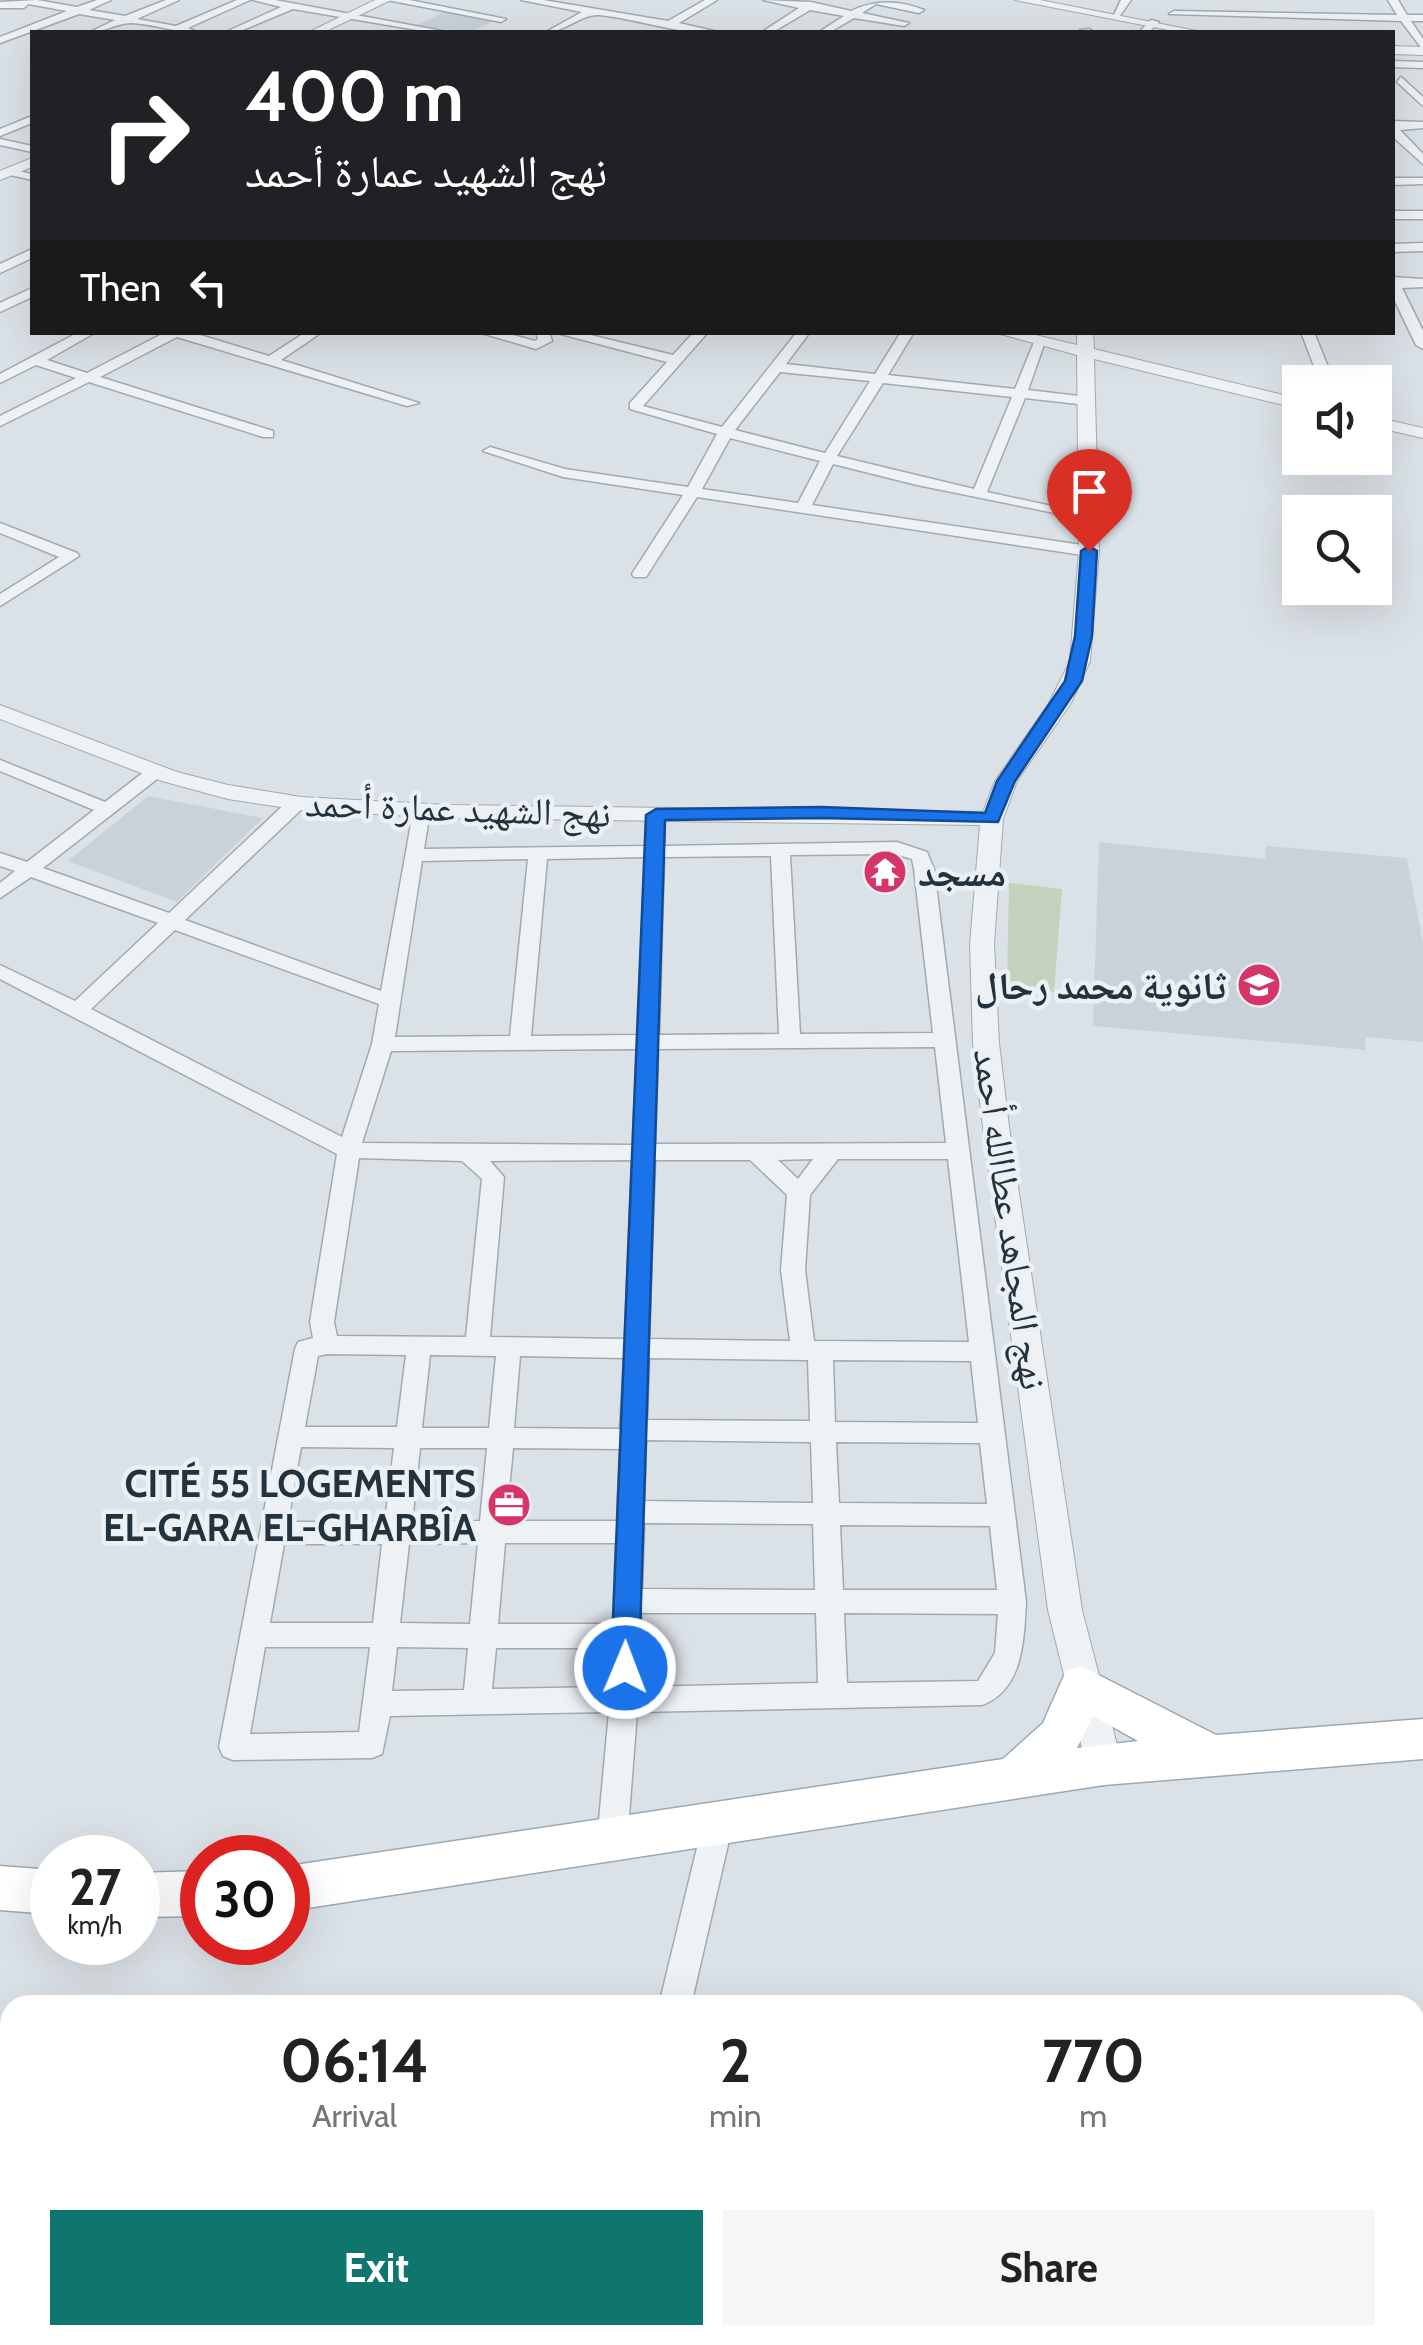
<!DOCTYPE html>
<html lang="en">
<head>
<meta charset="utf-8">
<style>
	body { margin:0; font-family:Cabin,"Noto Naskh Arabic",sans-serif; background:#f6f6f6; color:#222; height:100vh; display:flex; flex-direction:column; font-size:38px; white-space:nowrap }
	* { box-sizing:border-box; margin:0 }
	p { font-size:32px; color:#767676 }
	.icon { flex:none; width:55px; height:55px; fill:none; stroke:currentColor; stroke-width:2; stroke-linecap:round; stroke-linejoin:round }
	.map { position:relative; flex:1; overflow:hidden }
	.drawer { position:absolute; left:0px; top:1995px; width:1425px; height:350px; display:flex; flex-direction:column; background:#fff; border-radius:30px 30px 0 0; box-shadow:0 10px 40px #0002 }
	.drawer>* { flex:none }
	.top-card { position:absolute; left:30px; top:30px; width:1365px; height:305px; border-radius:0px; box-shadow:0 10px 40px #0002; background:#202124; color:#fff; overflow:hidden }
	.fabs { position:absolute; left:1282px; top:365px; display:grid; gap:20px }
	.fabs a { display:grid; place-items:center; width:110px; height:110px; border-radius:0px; background:#fff; box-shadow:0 10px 40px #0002; font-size:50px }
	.speed { position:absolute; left:30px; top:1835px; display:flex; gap:20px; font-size:50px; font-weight:700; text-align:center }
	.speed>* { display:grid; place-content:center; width:130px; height:130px; border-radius:50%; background:#fff; box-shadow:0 10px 40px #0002; line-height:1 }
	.speed small { font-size:25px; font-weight:400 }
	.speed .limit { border:15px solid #d22; background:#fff; color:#111 }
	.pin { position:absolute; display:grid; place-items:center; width:85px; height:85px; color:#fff; margin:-102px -42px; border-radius:50% 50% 50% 0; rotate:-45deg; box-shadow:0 0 10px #0007 }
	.pin .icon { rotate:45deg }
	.me { position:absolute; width:110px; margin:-55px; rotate:1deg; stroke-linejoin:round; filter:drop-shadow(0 0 8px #0008) }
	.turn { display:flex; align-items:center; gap:35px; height:210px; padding:0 50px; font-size:45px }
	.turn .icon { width:130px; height:130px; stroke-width:2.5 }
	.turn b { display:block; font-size:70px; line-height:85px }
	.then { display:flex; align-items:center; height:95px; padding:0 50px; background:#0003; gap:20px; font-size:38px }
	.eta { display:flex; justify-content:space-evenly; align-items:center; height:170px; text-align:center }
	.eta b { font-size:60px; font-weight:700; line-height:70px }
	.primary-button { display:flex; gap:20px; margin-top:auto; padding:20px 50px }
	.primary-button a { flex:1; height:115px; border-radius:0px; background:#0f766e; color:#fff; font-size:40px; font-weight:700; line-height:115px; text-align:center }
	.primary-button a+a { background:#f6f6f6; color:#222 }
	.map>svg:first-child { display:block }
</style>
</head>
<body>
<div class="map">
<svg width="1423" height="2345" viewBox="0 0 1423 2345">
	<rect width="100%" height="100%" fill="#dbe2e7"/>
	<path fill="#c9d1d9" d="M445,11l51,9 -25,12 -55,-6z
		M148,796l115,22 -86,84 -109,-41z
		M1099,842l166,17 1,-13 141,12 16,86v98l-58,-5 1,13 -273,-24z"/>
	<path fill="#c5d1bc" d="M1009,883l53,6 -8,103 -47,-5z"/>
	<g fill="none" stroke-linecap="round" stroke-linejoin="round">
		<defs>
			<path id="minor" d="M37,0l40,7 20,-7h14l-22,10 36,6 41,-16h13l-42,19 39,7 61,-26h13l-62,28 9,4c-24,0 -43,-8 -66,-9 -14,0 -26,9 -41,9l25,-12 -36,-6 -79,29v-6l67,-26 -39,-7 -4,4h-24v-6z
				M253,0h22l173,32h-19l-136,-23 -55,23h-12l55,-25z
				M387,0h22l97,19 -5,3z
				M521,0h22l125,21 37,-21h12l-38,23 39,9c-40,3 -79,-13 -119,-17 -18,-1 -34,17 -53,17l36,-20z
				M763,0l48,2 40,9c23,-11 48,-11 73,-1l-5,3 -43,-9 -14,9 47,10 -5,3 -50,-8 -24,14h-11l25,-16 -34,-6 -37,22h-11l37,-24z
				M1121,0h10l-12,17h-6z
				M1388,0h10l9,15h16v6h-12l12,18v11l-22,-29 -232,-7 5,-3 223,4z
				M1151,20l8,2 -10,10h-10z
				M1089,29l5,3h-15l1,-2z
				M1392,61l31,1v6l-31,-1z
				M1401,77l22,20v9l-26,-24z
				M32,116v7l-32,13v-7z
				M1392,121l31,1v6l-23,2 23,24v10l-31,-28z
				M0,139l32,7v6l-32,-7z
				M10,169l22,5v6l-26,-6z
				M1392,178h31v6l-31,1z
				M1392,211h31v8h-31z
				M1423,243v8l-31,1v-8z
				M32,249v9l-32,15v-9z
				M1392,277l31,2v8l-21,1 21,43v18l-7,-4 -24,-50z
				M32,288v9l-32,15v-9z
				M79,332h17l-49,28 40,13 79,-41h24l79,24 37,-24h16l-41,28 138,43 -12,3 -230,-69 -77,40 173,54v6h-10l-174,-55 -89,44v-10l76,-38 -40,-13 -36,18v-9z
				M478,332h24l33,9 3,-2 -2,-7h13l3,9 -16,8z
				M553,332h25l95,23 21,-23h14l-65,74 79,21 75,-95h13l-24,32 89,10 26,-42h13l-26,43 127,14 19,-47 12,-3 -18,51 59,7 7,4 -7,4 -62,-7 -38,94 107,23v6l-177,-36 -84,-21 -21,41 277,41 8,5 -8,5 -392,-59 -51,80h-12l-2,-3 51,-79 -120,-18 -80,-26 7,-4 75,22 123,18 29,-53 -87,-25v-6l37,-41zM780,372l90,9 -45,72 -90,-23zM883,383l129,14 -38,92 -137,-33zM730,438l90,23 -22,42 -96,-14z
				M1301,332h13l20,50h-14z
				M0,523l77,30 2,3 -79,50v-12l59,-37 -59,-24z
				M0,760l105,42 44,-34h12v8l-118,92 126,45 121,-114h14v8l-119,113 196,71 33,-184 7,-2 9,6 -6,38 221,-3 2,-31 9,-6 9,6 -1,31 233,-4 30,10 7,17 92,733c-2,38 -3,88 -44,103l-345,7 -10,130 -4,10 -11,4 -11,-4 -4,-10 12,-130 -219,4 -8,38 -10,4 -139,2 -10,-4 -4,-9 76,-398 3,-7 15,-4 -3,-16 27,-168 -337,-175v-14l75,36 83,-78 -127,-46 -31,21v-15l15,-12 -15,-5v-13l27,9 67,-52 -94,-39zM895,854l17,5 2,10 19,164 -133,1 -10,-179zM771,856l8,178 -120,1 5,-178zM645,857l-7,178 -107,1 16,-177zM528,859l-18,177 -115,1 27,-176zM175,930l204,74 -7,40 -30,93 -251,-128zM935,1047l11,96 -291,1 3,-95zM637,1049l-4,96 -271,-2 29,-92zM359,1158l103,3 20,18 -16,158 -129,-1 -3,-14zM813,1159l-15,20 -20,-19zM838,1159h110l21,183 -155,-1 -9,-71 5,-75zM632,1160l-7,179 -135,-2 14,-160 -14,-16zM655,1160h95l37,35 -6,75 9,71 -141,-2zM327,1354l79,1 -9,72h-92l13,-71zM430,1355l66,1 -7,72h-67zM520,1356l104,2 -4,71 -106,-1zM649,1358l159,2 2,61 -163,-1zM833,1360l138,1 7,62 -143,-1zM646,1440l165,2 2,61 -169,-2zM836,1442l144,1 7,61 -148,-1zM301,1447l93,1 -9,74h-97zM420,1448h67l-7,73 -68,1zM513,1448l107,1 -3,72h-111zM644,1523l169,1 2,66 -173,-1zM840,1525l150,1 7,64h-154zM478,1543l-8,81 -70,-1 9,-79zM505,1543h111l-3,81h-115zM284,1544h98l-9,79h-103zM641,1613h175l2,70 -179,4zM844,1613l154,1 -3,39 -17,28 -131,2zM265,1647h105l-11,85 -109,2zM397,1647l71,1 -4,42 -72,1zM496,1648h116l-2,39 -118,2z
				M718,1809l10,4 5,10 -42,182h-32l44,-182 5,-10z
				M676,2335h36l3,10h-36z"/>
			<path id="tertiary" d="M375,0h16l-67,32h-15z
				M1015,0h25l162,32h-23z
				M1392,46l31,1v8l-31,-1z
				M32,158v9l-32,13v-9z
				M993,332h30l54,13v-13h16l1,17 206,50v10l-206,-50 5,192 -9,110 -19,42 -54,78 -14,38 -9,125 5,99 10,84 73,483 40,154 -5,11 -13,5 -13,-5 -5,-11 -38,-154 -65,-483 -10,-84 -3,-99 10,-119 -532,-7 -147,-8 -73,-11 -66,-18 -162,-62v-14l177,67 51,13 73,12 147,8 535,7 12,-31 54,-78 21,-42 9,-110 -2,-196z
				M1375,417l48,11v10l-48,-11z"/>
			<path id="primary" d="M1081,1666l135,69 207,-16v40l-319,26 -816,126v-45l715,-107 40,-36 23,-52zM1093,1716l45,25 -61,7z
				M0,1866l52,4v44l-52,-4z
				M202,1871v45l-64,1v-44z"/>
		</defs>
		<use href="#minor" stroke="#a0aab1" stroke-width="3"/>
		<use href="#tertiary" stroke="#a0aab1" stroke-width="2"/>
		<use href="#primary" stroke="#9aa8b3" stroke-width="3"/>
		<use href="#minor" fill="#eef2f5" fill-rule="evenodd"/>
		<use href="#tertiary" fill="#eef2f5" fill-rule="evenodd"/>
		<use href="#primary" fill="#fff" fill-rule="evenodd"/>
	</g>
	<path fill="#1a73e8" stroke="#114b97" stroke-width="2.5" d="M1089,546l8,5 -5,85 -10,45 -67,100 -17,41 -177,-4 -156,2 -26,848 -4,9 -10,4 -10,-4 -4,-9 35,-853 10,-6 165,-2 164,6 12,-32 68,-100 10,-45 6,-85z"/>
	<defs>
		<symbol id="temple-disc" viewBox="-11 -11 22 22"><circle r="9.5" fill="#d63667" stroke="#ebf0f5"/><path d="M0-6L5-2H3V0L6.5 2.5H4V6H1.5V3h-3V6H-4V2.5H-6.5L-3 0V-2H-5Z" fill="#fff"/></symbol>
		<symbol id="school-disc" viewBox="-11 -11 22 22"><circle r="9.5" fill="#d63667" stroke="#ebf0f5"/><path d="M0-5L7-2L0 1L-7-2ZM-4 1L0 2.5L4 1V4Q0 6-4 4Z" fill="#fff"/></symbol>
		<symbol id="office-disc" viewBox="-11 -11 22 22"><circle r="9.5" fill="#d63667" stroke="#ebf0f5"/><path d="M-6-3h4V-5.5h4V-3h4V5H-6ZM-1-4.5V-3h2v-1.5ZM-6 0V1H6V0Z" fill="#fff"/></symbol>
	</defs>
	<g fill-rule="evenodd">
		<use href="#temple-disc" x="860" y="847" width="50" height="50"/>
		<use href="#school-disc" x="1234" y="960" width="50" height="50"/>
		<use href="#office-disc" x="484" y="1480" width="50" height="50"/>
	</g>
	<g text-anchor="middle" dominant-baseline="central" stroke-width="9" stroke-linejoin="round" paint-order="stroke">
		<g font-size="38" fill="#24323e" stroke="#ebf0f5">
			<text transform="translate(458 808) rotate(2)">نهج الشهيد عمارة أحمد</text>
			<text transform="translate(1011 1219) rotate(82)">نهج المجاهد عطاالله أحمد</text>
		</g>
		<g font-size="38" font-weight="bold" fill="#24323e" stroke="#ebf0f5" text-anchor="end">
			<text x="918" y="872" text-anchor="start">مسجد</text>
			<text x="1226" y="985">ثانوية محمد رحال</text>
			<text x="476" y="1483">CITÉ 55 LOGEMENTS<tspan x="476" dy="44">EL-GARA EL-GHARBÎA</tspan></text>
		</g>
	</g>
</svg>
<div class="fabs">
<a><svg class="icon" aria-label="sound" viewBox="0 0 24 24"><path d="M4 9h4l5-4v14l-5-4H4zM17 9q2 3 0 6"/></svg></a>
<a><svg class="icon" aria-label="search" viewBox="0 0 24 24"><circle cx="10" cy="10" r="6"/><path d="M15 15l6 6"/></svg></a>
</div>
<div class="speed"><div>27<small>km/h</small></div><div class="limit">30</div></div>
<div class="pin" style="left:1089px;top:551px;background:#d93025"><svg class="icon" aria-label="arrive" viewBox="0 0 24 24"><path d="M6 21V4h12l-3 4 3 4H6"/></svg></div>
<svg class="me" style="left:625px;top:1668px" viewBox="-20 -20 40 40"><circle r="17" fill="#1a73e8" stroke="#fff" stroke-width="3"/><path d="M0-11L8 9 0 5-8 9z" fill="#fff"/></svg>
<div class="top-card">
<div class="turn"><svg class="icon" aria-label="right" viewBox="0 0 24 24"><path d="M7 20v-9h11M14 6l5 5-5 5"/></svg><div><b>400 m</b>نهج الشهيد عمارة أحمد</div></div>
<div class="then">Then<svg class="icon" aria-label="left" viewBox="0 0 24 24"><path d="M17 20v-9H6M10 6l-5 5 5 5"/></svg></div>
</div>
<section class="drawer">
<div class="eta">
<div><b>06:14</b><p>Arrival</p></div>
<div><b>2</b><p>min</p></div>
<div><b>770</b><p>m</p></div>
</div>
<div class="primary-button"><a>Exit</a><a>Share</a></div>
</section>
</div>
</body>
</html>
